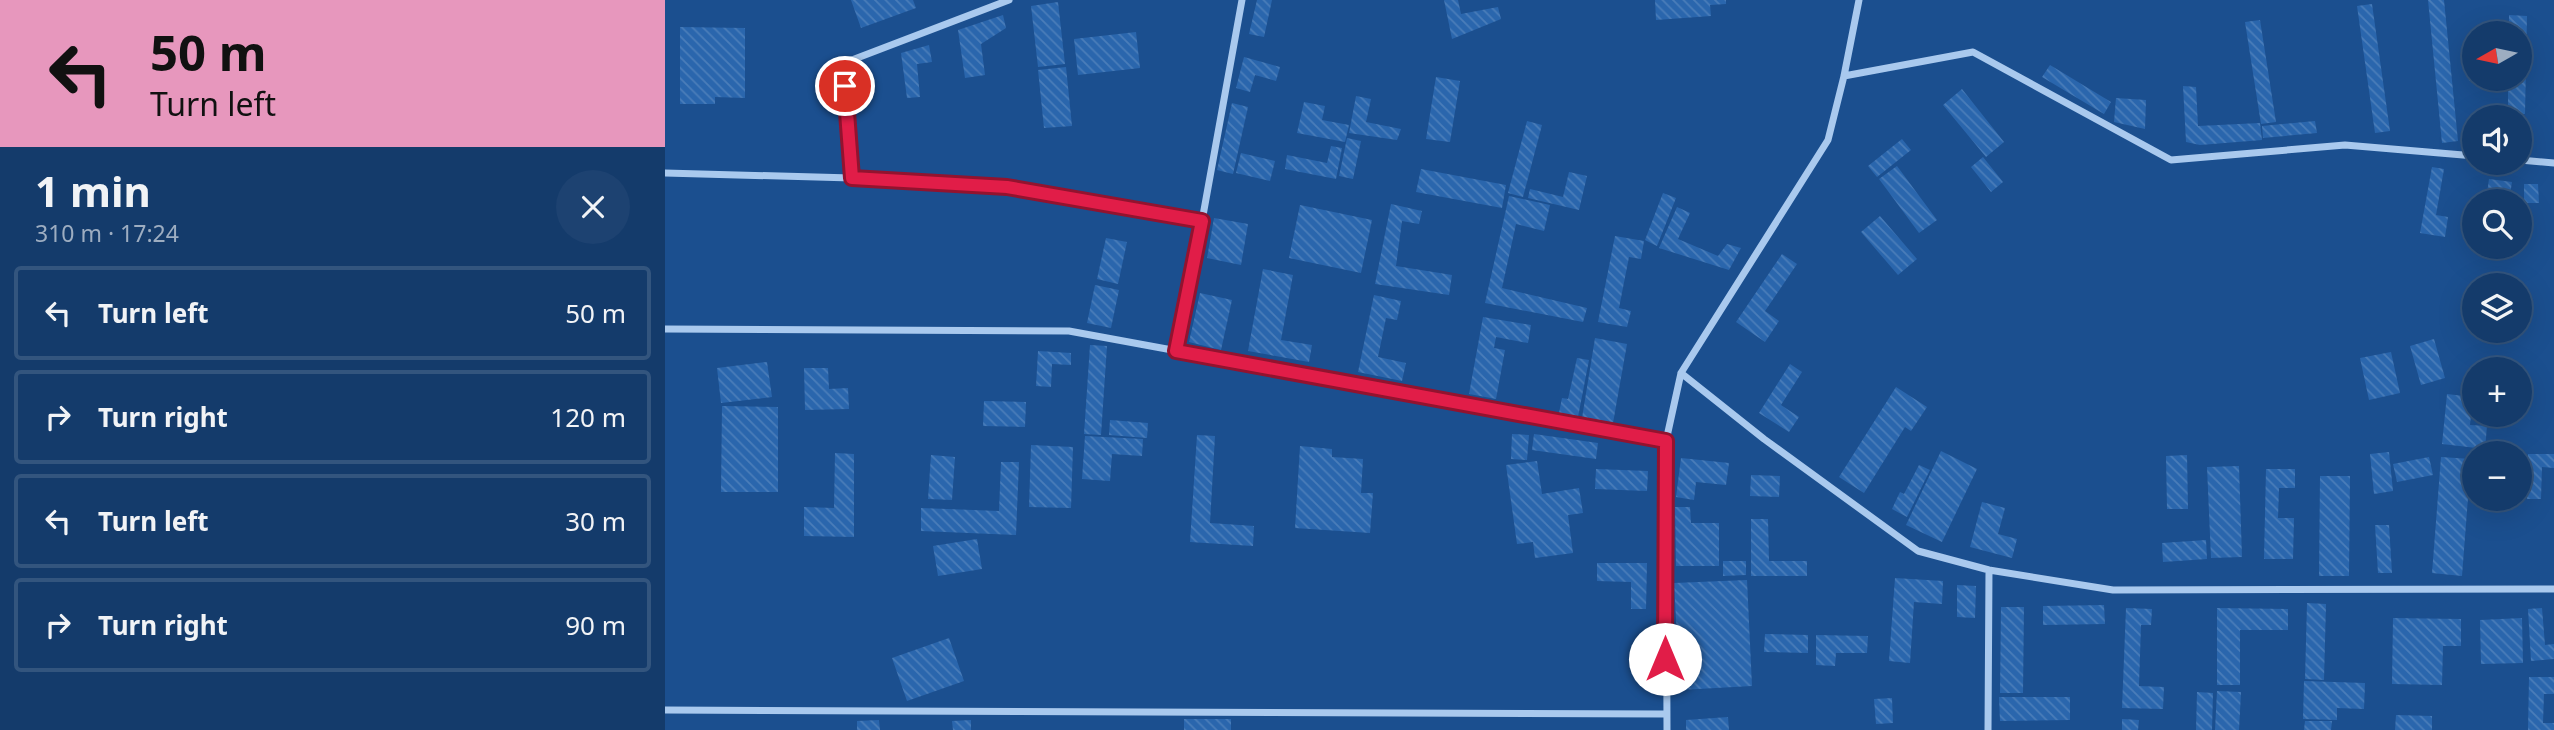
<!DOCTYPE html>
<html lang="en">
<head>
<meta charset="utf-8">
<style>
	body { margin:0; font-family:"Noto Sans",sans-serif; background:#1d4271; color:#f1f3f6; height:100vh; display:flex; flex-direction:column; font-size:26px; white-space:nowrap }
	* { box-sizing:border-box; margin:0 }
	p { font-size:23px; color:#9dadc1 }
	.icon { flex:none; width:38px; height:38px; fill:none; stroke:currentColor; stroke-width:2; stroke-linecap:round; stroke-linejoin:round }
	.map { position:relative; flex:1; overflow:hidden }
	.side { display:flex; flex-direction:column; background:#143b6b; width:665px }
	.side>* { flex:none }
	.top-card { background:#e797bd; color:#111; overflow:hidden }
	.needle { width:46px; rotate:261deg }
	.fabs { position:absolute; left:1797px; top:21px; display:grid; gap:14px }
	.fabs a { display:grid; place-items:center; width:70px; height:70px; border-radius:50%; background:#143b6b; box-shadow:0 7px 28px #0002,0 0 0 2px #33557e; font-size:35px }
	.pin { position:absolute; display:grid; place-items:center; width:60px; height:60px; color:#fff; margin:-30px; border:4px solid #fff; border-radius:50%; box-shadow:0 2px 7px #0007 }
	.me { position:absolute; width:77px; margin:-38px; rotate:0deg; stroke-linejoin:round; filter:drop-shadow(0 0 5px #0008) }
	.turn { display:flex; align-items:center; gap:24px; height:147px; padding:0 35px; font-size:32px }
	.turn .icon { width:91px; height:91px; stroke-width:2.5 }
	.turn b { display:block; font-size:49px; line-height:60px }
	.round { display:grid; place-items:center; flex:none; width:74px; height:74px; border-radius:37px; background:#1d4271 }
	.head { display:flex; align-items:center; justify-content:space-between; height:119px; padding:0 35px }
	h1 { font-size:42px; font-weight:700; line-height:52px }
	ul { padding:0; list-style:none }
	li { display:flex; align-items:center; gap:21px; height:94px; margin:0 14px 10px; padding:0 21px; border:4px solid #33557e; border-radius:7px }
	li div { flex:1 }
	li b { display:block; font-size:26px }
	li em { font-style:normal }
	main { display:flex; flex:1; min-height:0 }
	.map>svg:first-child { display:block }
</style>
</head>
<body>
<main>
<section class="side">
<div class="top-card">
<div class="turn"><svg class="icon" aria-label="left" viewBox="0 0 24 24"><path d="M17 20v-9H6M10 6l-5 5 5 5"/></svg><div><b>50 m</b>Turn left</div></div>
</div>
<div class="head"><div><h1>1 min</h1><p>310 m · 17:24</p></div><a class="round"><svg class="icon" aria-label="close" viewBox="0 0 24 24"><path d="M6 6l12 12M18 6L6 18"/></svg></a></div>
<ul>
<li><svg class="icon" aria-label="left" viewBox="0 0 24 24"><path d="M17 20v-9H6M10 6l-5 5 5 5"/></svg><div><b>Turn left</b></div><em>50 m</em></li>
<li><svg class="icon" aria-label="right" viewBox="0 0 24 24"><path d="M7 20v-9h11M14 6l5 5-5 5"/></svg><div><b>Turn right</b></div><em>120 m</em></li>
<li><svg class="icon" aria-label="left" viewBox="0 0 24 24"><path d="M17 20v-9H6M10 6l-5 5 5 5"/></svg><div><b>Turn left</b></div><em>30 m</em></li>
<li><svg class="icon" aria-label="right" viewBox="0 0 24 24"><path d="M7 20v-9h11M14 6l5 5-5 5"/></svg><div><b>Turn right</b></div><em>90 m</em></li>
</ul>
</section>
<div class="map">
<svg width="1889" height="730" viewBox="0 0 1889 730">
	<defs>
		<pattern id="building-back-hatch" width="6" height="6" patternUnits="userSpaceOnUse" patternTransform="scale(1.75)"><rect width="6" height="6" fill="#2a66ad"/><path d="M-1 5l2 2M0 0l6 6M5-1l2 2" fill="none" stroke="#4a7db9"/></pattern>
	</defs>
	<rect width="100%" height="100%" fill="#1b4f8f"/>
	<path fill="url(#building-back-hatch)" d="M186,0h62l3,8 -55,20z
		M592,0h15l-8,37 -15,-3z
		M779,0h14l3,14 37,-7 3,12 -49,20z
		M990,0h71v4l-16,1 1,11 -55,4z
		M1763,0h16l14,141 -16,2z
		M393,2l7,62 -27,3 -7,-61z
		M1707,4l18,127 -15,2 -18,-127z
		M338,15l3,13 -25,16 4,31 -20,3 -7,-48z
		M1844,15l18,1 -2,98h-17v-35h12v-46h-11z
		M1595,20l16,102 -15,2 -16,-102z
		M15,27l65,1v70l-30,-1v7h-35z
		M471,32l4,36 -62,7 -4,-36z
		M264,45l3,17 -15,2 3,33 -13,1 -6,-45z
		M1810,45v36h-6l-1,-16h-4l-1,-19z
		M579,57l36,10 -4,14 -21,-6 -5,17 -14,-4z
		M1385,65l61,37 -7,12 -62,-37z
		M401,67l6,59 -28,2 -6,-58z
		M771,77l24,4 -10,61 -24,-3z
		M1518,86l13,1 2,39 62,-3 2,17 -62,5 -14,-3z
		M1297,89l42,53 -18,15 -43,-52z
		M691,96l15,3 -5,23 35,7 -4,11 -48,-7z
		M1451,98l30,2 -1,29 -31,-7z
		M639,102l21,4 -3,14 27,5 -4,17 -48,-9z
		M567,103l16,4 -15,67 -16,-4z
		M862,121l15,4 -19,72 -15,-4z
		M1650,121l2,12 -54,5 -1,-12z
		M682,138l14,3 -8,38 -14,-3z
		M1237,139l9,11 -34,27 -9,-11z
		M666,146l11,2 -6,31 -51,-10 2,-14 40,8z
		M576,153l34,8 -5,20 -34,-8z
		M1318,157l20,25 -12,10 -20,-25z
		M1232,166l40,54 -18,13 -40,-54z
		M1767,167l12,2 -8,46 12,2 -3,20 -25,-4z
		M756,169l85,16 -4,23 -86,-16z
		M904,172l18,4 -8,34 -51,-12 2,-9 33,8z
		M1824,179l23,3 -3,19h-23z
		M1859,184h14l1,19h-15z
		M998,193l13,5 -19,48 -12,-6z
		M844,196l41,9 -6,26 -28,-7 -14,64 85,20 -4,14 -98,-19z
		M726,204l31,7 -3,13 -17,-3 -6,45 56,9 -3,20 -74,-11z
		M635,205l72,15 -11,53 -72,-15z
		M1012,207l13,6 -12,26 40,17 9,-12 14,4 -12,22 -70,-22z
		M1215,216l37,43 -19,16 -37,-43z
		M549,218l34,6 -7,41 -34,-7z
		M950,236l29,5 -3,18 -12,-2 -10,51 12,3 -4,16 -29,-5z
		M441,238l21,4 -9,42 -21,-5z
		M1117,254l15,10 -32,47 14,10 -14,21 -29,-20z
		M598,269l30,6 -12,65 31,5 -3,17 -61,-11z
		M430,285l24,5 -8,38 -24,-5z
		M535,293l32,7 -11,50 -32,-8z
		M709,295l27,6 -4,19 -11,-2 -8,39 28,6 -4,18 -44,-9z
		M818,317l48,8 -3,18 -32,-6 -2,11 11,2 -9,49 -27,-5z
		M930,338l32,6 -14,79 -31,-5z
		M1769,339l11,39 -24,7 -11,-39z
		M425,345l17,1 -6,89 -17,-1z
		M373,351l33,2v12l-19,-1 -1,23 -15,-1z
		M1726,352l9,41 -31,7 -9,-42z
		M912,358l12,2 -11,57 -19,-4 3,-15 6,1z
		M102,362l5,35 -51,6 -4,-35z
		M1125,364l12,8 -21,33 18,12 -10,15 -30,-19z
		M139,368h24l1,21 19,-1 1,21 -44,1z
		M1231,387l31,20 -16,24 -6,-4 -41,66 -25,-16z
		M1782,394l17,2v7l8,1 -2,21 17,1 -2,23 -43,-5z
		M319,401l42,1 -1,25 -42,-1z
		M57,406l56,1v85h-57z
		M445,420l38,3 -1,15 -38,-3z
		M847,434l17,1 -2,25 -16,-1z
		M869,434l64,9 -2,16 -64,-9z
		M532,435l18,1 -5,87 44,3 -1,20 -63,-4z
		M420,436l58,3 -1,17 -30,-2 -2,27 -28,-2z
		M366,445l42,2 -2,61 -42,-1z
		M635,446l32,3v8l31,2 -2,34h12l-3,40 -75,-5z
		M1276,451l36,18 -35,73 -36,-17z
		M1724,452l4,39 -19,3 -4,-40z
		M170,453l19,1v83l-50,-1v-29l30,1z
		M1863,454h26v14l-12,-1 -1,32h-14z
		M266,455l24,2 -3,43 -24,-1z
		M1522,455l1,54h-21l-1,-53z
		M1764,457l4,18 -36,7 -4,-18z
		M1776,457l30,2 -9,117 -30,-3z
		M1016,458l48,5 -3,22 -30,-3 -2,18 -18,-3z
		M872,461l5,33 37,-6 4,25 -15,2 5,38 -38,5 -2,-16 -16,2 -11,-79z
		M336,462h18l-3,73 -95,-4v-23l78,3z
		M1254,465l11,5 -23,47 -15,-8 8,-17 4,2z
		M1574,466l3,91 -31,1 -4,-91z
		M931,469l52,2 -1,20 -52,-2z
		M1601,469h29v19h-16l-1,30h16l-1,41h-29z
		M1086,475l29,1 -1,21 -29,-1z
		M1655,476h30l-1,100h-30z
		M1317,502l23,6 -7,26 19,5 -5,19 -42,-11z
		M1010,507h15l1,16h28v43h-43z
		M1086,519h17l1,42h38v15h-56z
		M1710,525h14l3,48h-14z
		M312,539l5,30 -44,7 -5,-30z
		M1541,540l1,19 -44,3 -1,-19z
		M1058,561h23v14l-23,1z
		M932,563h50l-1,46h-15v-27l-34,-1z
		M1230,578l48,3 -1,23 -28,-2 -4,61 -21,-2z
		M1082,580l5,106 -72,4 -6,-107z
		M1292,585l19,1 -1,32 -18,-1z
		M1642,603l19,1 -2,76 -19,-1z
		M1439,605l1,19 -62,1v-19z
		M1336,607h23l-1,86h-23z
		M1461,608l26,1 -1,16h-10l-2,61 25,1 -1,22 -41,-1z
		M1552,608l71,1v21h-48v55h-23z
		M1877,608l3,37 9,-1v15l-23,2 -3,-52z
		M1728,618l68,1v27h-18l-1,39 -50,-1z
		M1857,618l1,45 -42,1 -1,-44z
		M1100,634l43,1v18l-44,-1z
		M1151,635l52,1 -1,17h-31l-1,13 -19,-1z
		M284,638l15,43 -57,20 -15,-43z
		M1864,677h25v17h-10l-1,29h11v7h-26z
		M1639,681l61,2 -1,26 -27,-1v12l-34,-1z
		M1552,691l24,1 -2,38h-24z
		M1532,692l16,1 -1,37h-16z
		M1334,697h71v23l-70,1z
		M1227,698l1,25 -17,1 -2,-25z
		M1731,715l36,1v14h-37z
		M1063,717l1,13h-43v-10z
		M519,719h47v11h-47z
		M1457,719l17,1 -1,10h-16z
		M214,720l1,10h-23v-9z
		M306,720v10h-18l-1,-9z
		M1640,721h27l-1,9h-27z"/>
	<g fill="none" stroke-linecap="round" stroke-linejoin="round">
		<path stroke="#a9c9ee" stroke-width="7" d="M1179,76l129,-24 198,108 174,-15 130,11
			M1855,160l34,3
			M0,173l187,5 155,9 195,34
			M187,178l-8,-115 165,-63
			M0,329l404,2 597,110
			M511,351l26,-130 40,-221
			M1016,373l83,66 154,112 71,19 124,20 441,-1
			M0,710l1000,4
			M1002,730l-1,-289 15,-68 147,-233 16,-64 15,-76
			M1323,730l1,-160"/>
	</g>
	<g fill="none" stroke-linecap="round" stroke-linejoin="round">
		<defs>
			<path id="route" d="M180,86l7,92 155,9 195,34 -26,130 490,90 -1,218"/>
		</defs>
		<use href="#route" stroke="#92132f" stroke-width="18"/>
		<use href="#route" stroke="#e11d48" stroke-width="12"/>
	</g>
</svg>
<div class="fabs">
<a><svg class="needle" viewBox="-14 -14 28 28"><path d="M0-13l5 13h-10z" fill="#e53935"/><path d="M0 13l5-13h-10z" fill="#9dadc1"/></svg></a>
<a><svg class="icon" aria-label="sound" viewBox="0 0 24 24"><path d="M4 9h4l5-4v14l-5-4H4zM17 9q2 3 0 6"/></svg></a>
<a><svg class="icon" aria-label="search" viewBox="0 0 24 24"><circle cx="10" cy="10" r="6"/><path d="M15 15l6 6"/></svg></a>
<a><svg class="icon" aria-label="layers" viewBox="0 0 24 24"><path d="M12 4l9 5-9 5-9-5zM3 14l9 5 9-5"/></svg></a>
<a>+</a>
<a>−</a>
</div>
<div class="pin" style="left:180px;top:86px;background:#d93025"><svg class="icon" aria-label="arrive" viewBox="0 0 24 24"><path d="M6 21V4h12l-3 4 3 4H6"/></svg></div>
<svg class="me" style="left:1000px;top:659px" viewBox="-20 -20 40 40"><circle r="19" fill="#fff"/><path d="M0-13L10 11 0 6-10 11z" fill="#e11d48"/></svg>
</div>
</main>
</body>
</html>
